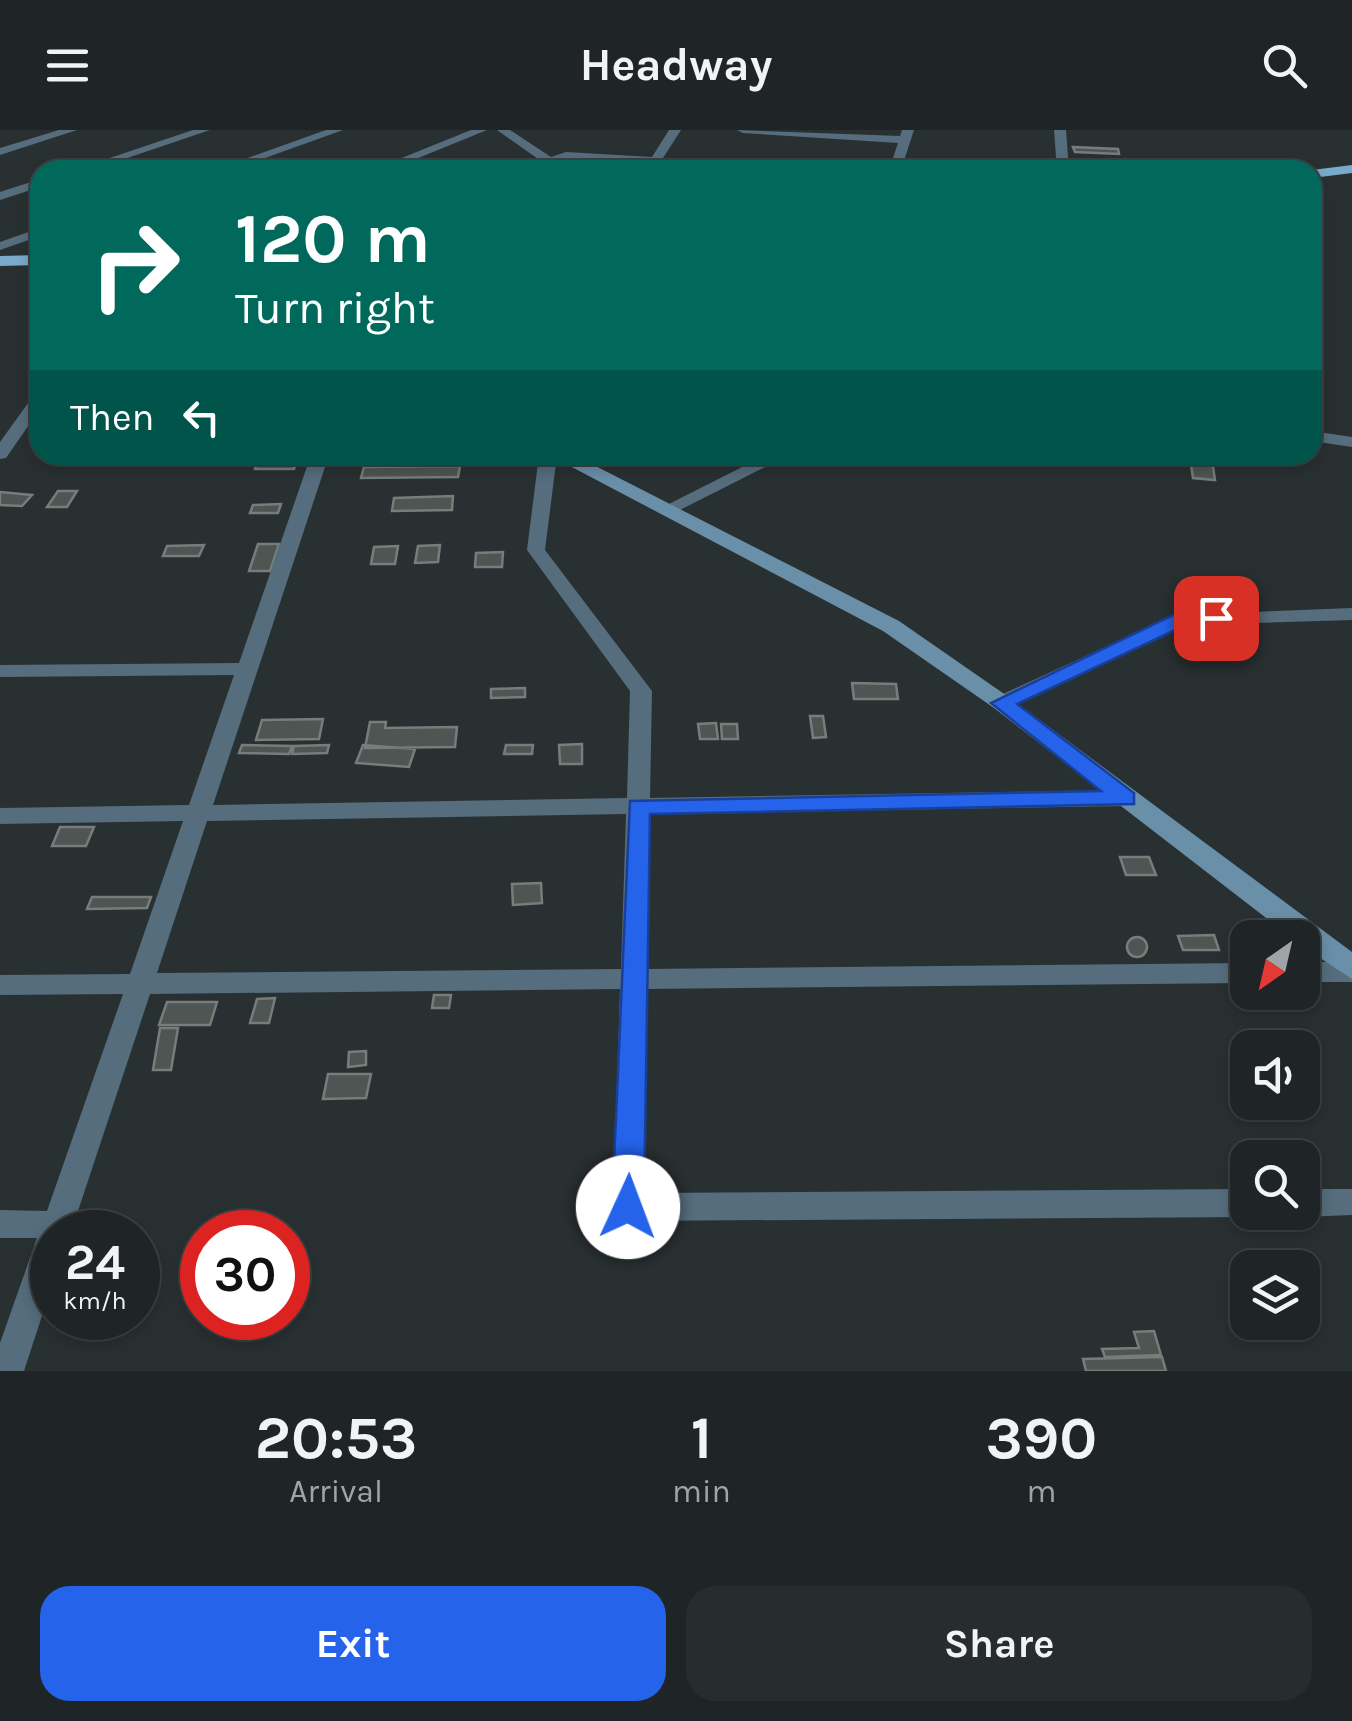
<!DOCTYPE html>
<html lang="en">
<head>
<meta charset="utf-8">
<style>
	body { margin:0; font-family:Karla,sans-serif; background:#272c2e; color:#f1f3f6; height:100vh; display:flex; flex-direction:column; font-size:38px; white-space:nowrap }
	* { box-sizing:border-box; margin:0 }
	p { font-size:32px; color:#a1a4a7 }
	.icon { flex:none; width:55px; height:55px; fill:none; stroke:currentColor; stroke-width:2; stroke-linecap:round; stroke-linejoin:round }
	.map { position:relative; height:1241px; overflow:hidden }
	.side { display:flex; flex-direction:column; background:#1f2426; flex:1 }
	.side>* { flex:none }
	.banner { position:absolute; left:30px; top:30px; width:1292px; height:305px; border-radius:30px; box-shadow:0 5px 15px #0003,0 0 0 2px #3c4143; background:#00695c; color:#fff; overflow:hidden }
	.needle { width:65px; rotate:214deg }
	.buttons { position:absolute; left:1230px; top:790px; display:grid; gap:20px }
	.buttons a { display:grid; place-items:center; width:90px; height:90px; border-radius:20px; background:#1f2426; box-shadow:0 5px 15px #0003,0 0 0 2px #3c4143; font-size:50px }
	.speed { position:absolute; left:30px; top:1080px; display:flex; gap:20px; font-size:50px; font-weight:700; text-align:center }
	.speed>* { display:grid; place-content:center; width:130px; height:130px; border-radius:50%; background:#1f2426; box-shadow:0 5px 15px #0003,0 0 0 2px #3c4143; line-height:1 }
	.speed small { font-size:25px; font-weight:400 }
	.speed .limit { border:15px solid #d22; background:#fff; color:#111 }
	.pin { position:absolute; display:grid; place-items:center; width:85px; height:85px; color:#fff; margin:-42px; border-radius:20px; box-shadow:0 5px 15px #0006 }
	.me { position:absolute; width:110px; margin:-55px; rotate:2deg; stroke-linejoin:round; filter:drop-shadow(0 0 8px #0008) }
	.turn { display:flex; align-items:center; gap:35px; height:210px; padding:0 40px; font-size:45px }
	.turn .icon { width:130px; height:130px; stroke-width:2.5 }
	.turn b { display:block; font-size:70px; line-height:85px }
	.then { display:flex; align-items:center; height:95px; padding:0 40px; background:#0003; gap:20px; font-size:38px }
	.eta { display:flex; justify-content:space-evenly; align-items:center; height:170px; text-align:center }
	.eta b { font-size:60px; font-weight:700; line-height:70px }
	.button { display:flex; gap:20px; margin-top:auto; padding:20px 40px }
	.button a { flex:1; height:115px; border-radius:30px; background:#2563eb; color:#fff; font-size:40px; font-weight:700; line-height:115px; text-align:center }
	.button a+a { background:#272c2e; color:#f1f3f6 }
	header { display:flex; justify-content:space-between; align-items:center; height:130px; padding:0 40px; background:#1f2426; font-size:45px; font-weight:700 }
	.map>svg:first-child { display:block }
</style>
</head>
<body>
<header><svg class="icon" aria-label="menu" viewBox="0 0 24 24"><path d="M4 6h16M4 12h16M4 18h16"/></svg>Headway<svg class="icon" aria-label="search" viewBox="0 0 24 24"><circle cx="10" cy="10" r="6"/><path d="M15 15l6 6"/></svg></header>
<div class="map">
<svg width="1352" height="1241" viewBox="0 0 1352 1241">
	<rect width="100%" height="100%" fill="#293032"/>
	<path fill="#4e5553" stroke="#757e7b" stroke-width="2.5" d="M1073,17l45,2 1,5 -44,-2z
		M1190,328l22,2 3,20 -22,-2z
		M258,330h39l-3,9h-39z
		M460,336l-2,11 -97,1 3,-11z
		M58,361h19l-10,16h-20z
		M0,362l32,3 -10,11 -22,-1z
		M453,366l-1,14 -60,1 2,-13z
		M281,374l-3,9h-28l3,-8z
		M258,414h21l-9,27h-21z
		M204,415l-5,11h-36l4,-10z
		M440,415l-2,17 -23,1 3,-17z
		M398,416l-3,18h-24l3,-17z
		M503,422l-1,15h-27l1,-14z
		M852,553l44,1 2,15h-44z
		M525,558v9l-34,1v-9z
		M810,586h13l3,21 -13,1z
		M323,589l-4,20 -63,1 6,-20z
		M370,592h16l-1,6 72,-1 -2,20 -90,1z
		M716,593l2,16h-18l-2,-15z
		M721,594h16l1,15h-16z
		M582,614v20h-22l-1,-19z
		M242,615l50,1 -3,8 -50,-1z
		M329,615l-2,8 -35,1 2,-8z
		M363,615l52,4 -6,18 -53,-4z
		M506,615h27l-1,9h-28z
		M60,697h34l-8,19h-34z
		M1120,727h29l7,18h-30z
		M541,753l1,20 -29,2 -1,-21z
		M92,767h59l-4,11 -60,1z
		M1214,805l5,15h-36l-5,-14z
		M1127 817a10 10 0 1 1 20 0a10 10 0 1 1-20 0Z
		M434,865h17l-2,13h-17z
		M275,868l-6,25h-19l7,-24z
		M167,872h50l-7,23h-51z
		M160,898h18l-7,42h-18z
		M366,921v14l-18,2 1,-15z
		M328,944h43l-5,24 -43,1z
		M1154,1201l7,24 -56,2 -3,-8 37,-1 -5,-16z
		M1162,1227l4,14h-80l-3,-12z"/>
	<g fill="none" stroke-linecap="round" stroke-linejoin="round">
		<path fill="#566d7d" fill-rule="evenodd" d="M59,0h18l-77,25v-7z
			M193,0h17l-118,40h-18z
			M326,0h17l-111,40h-18z
			M471,0h16l-98,40h-17z
			M497,0h13l41,27 15,-5 86,5 17,-27h12l-18,28 132,8 6,4 -142,-5 -4,5h-10l2,-6 -79,-5 -12,5v6h-30l15,-9z
			M737,0l163,6 2,-6h12l-13,40h-12l9,-27 -155,-10z
			M1054,0h12l3,40h-12z
			M40,49v8l-40,13v-8z
			M40,98v8l-40,14v-8z
			M40,268v11l-34,49 -6,1v-17l31,-43z
			M1312,301l40,6v10l-40,-6z
			M311,325h18l-116,350 414,-7 3,-107 -103,-141 12,-95h18l-12,95 107,141 -2,107 476,-8 12,8 -12,8 -476,8 -3,155 601,-6v20l-601,6 -3,204 604,-4v23l11,1 -11,4 -620,4 -11,-4 -4,-10 7,-218 -470,5 -79,238h-19v53l-28,86h-24v-28l37,-105h-37v-28l47,1 76,-217 -123,1v-20l130,-1 53,-153 -183,3v-16l189,-3 45,-130 -234,2v-12l239,-2zM626,684l-5,155 -464,4 50,-152z
			M766,325h23l-117,59 -6,1 -9,-5z
			M1352,478v12l-166,5 -176,83 -8,2 -11,-7 3,-5 181,-83z
			M1302,832h50v20h-50z
			M1302,1059h50v26l-50,2 -11,-4 11,-1z"/>
		<path fill="#6a8fa9" fill-rule="evenodd" d="M549,325h25l325,166 111,77 342,254v27l-50,-33v-8h-10l-298,-230 -111,-77z"/>
		<path fill="#7aaacb" fill-rule="evenodd" d="M1352,35v8l-40,5v-8z
			M40,125v10l-40,1v-10z"/>
	</g>
	<path fill="#2563eb" stroke="#184099" stroke-width="2.5" d="M1216,482l7,1v9l-37,3 -169,79 117,89v11l-484,10 -6,393 -5,9 -11,4 -11,-4 -5,-9 18,-406 471,-10 -110,-88 184,-89z"/>
</svg>
<div class="buttons">
<a><svg class="needle" viewBox="-14 -14 28 28"><path d="M0-13l5 13h-10z" fill="#e53935"/><path d="M0 13l5-13h-10z" fill="#a1a4a7"/></svg></a>
<a><svg class="icon" aria-label="sound" viewBox="0 0 24 24"><path d="M4 9h4l5-4v14l-5-4H4zM17 9q2 3 0 6"/></svg></a>
<a><svg class="icon" aria-label="search" viewBox="0 0 24 24"><circle cx="10" cy="10" r="6"/><path d="M15 15l6 6"/></svg></a>
<a><svg class="icon" aria-label="layers" viewBox="0 0 24 24"><path d="M12 4l9 5-9 5-9-5zM3 14l9 5 9-5"/></svg></a>
</div>
<div class="speed"><div>24<small>km/h</small></div><div class="limit">30</div></div>
<div class="pin" style="left:1216px;top:488px;background:#d93025"><svg class="icon" aria-label="arrive" viewBox="0 0 24 24"><path d="M6 21V4h12l-3 4 3 4H6"/></svg></div>
<svg class="me" style="left:628px;top:1077px" viewBox="-20 -20 40 40"><circle r="19" fill="#fff"/><path d="M0-13L10 11 0 6-10 11z" fill="#2563eb"/></svg>
<div class="banner">
<div class="turn"><svg class="icon" aria-label="right" viewBox="0 0 24 24"><path d="M7 20v-9h11M14 6l5 5-5 5"/></svg><div><b>120 m</b>Turn right</div></div>
<div class="then">Then<svg class="icon" aria-label="left" viewBox="0 0 24 24"><path d="M17 20v-9H6M10 6l-5 5 5 5"/></svg></div>
</div>
</div>
<section class="side">
<div class="eta">
<div><b>20:53</b><p>Arrival</p></div>
<div><b>1</b><p>min</p></div>
<div><b>390</b><p>m</p></div>
</div>
<div class="button"><a>Exit</a><a>Share</a></div>
</section>
</body>
</html>
